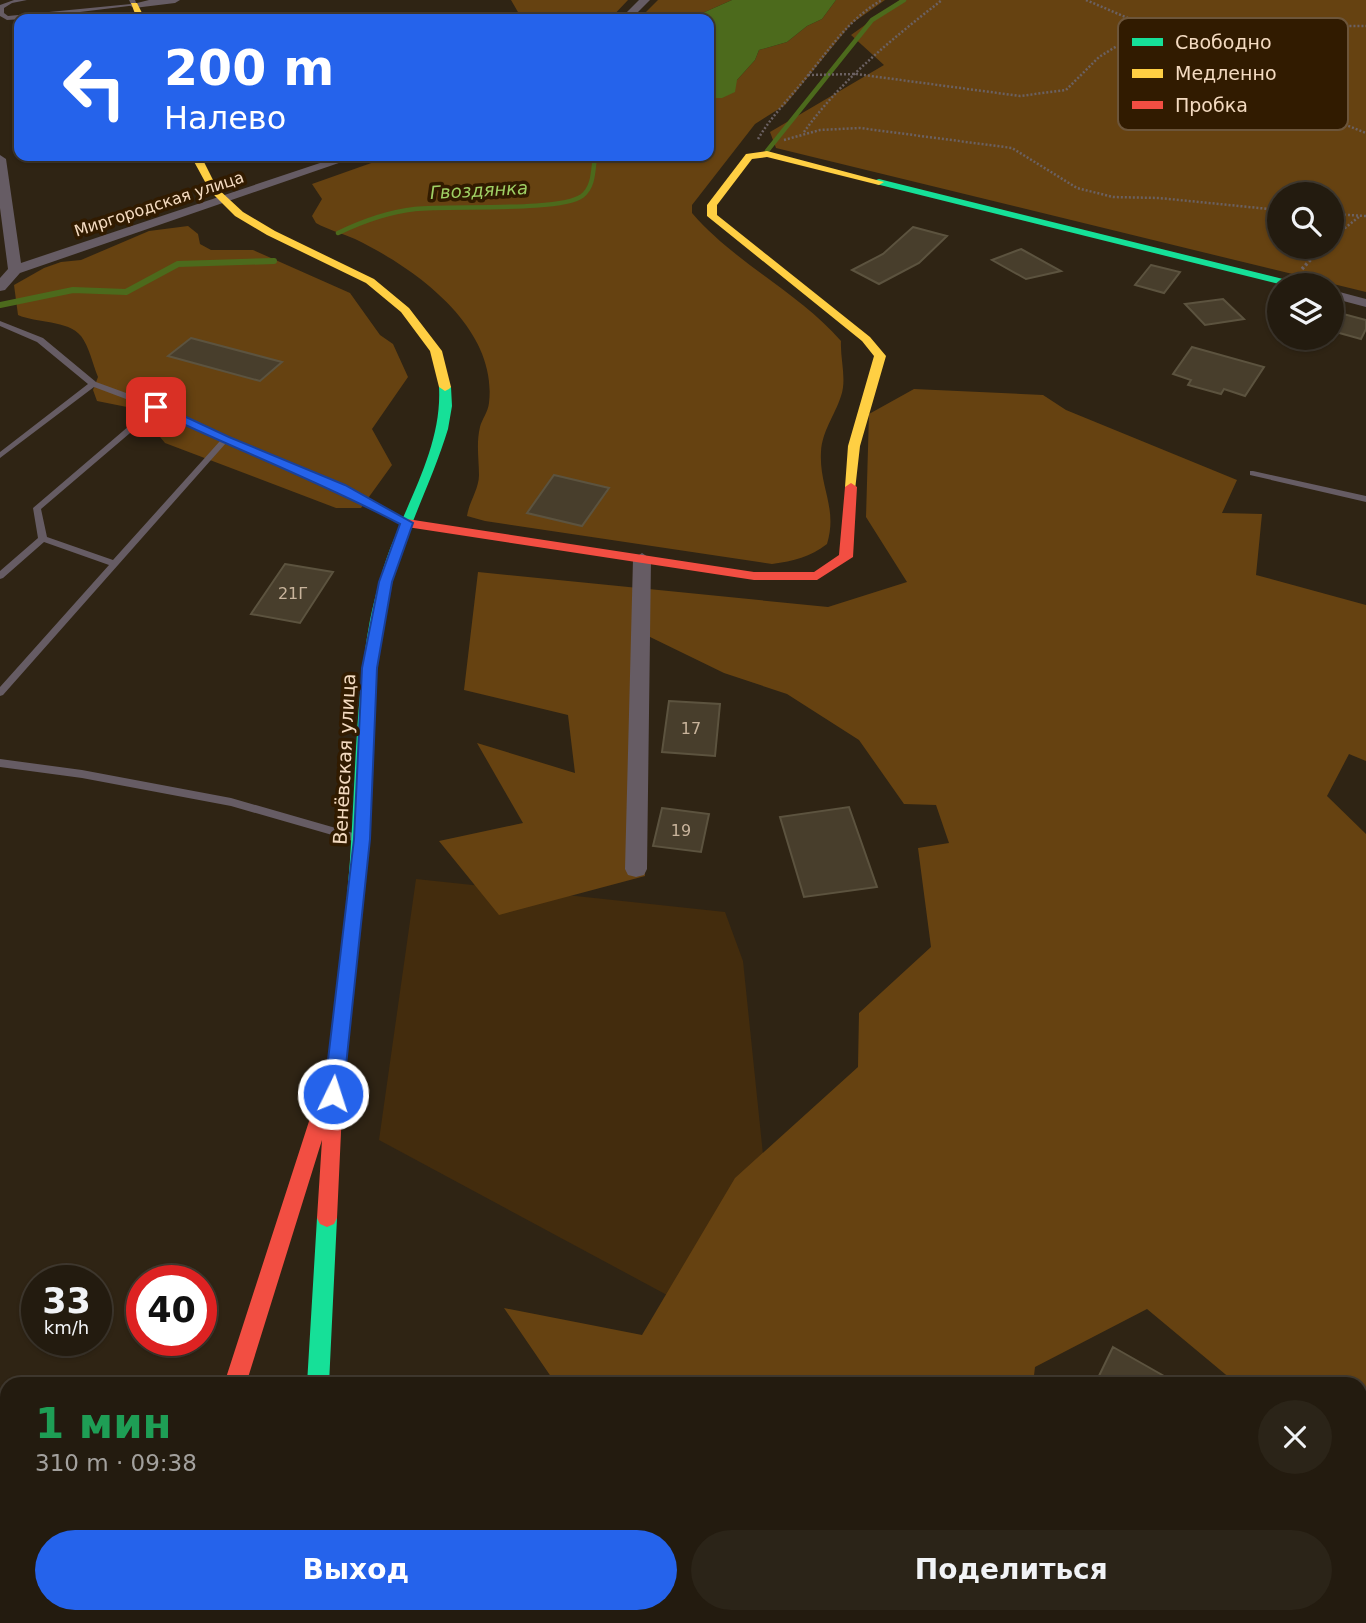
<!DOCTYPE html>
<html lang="ru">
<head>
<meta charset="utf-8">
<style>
	body { margin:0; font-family:"DejaVu Sans",sans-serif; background:#2b2418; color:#f1f3f6; height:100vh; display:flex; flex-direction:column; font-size:26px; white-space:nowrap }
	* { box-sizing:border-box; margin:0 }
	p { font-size:23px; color:#a3a19e }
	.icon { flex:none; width:38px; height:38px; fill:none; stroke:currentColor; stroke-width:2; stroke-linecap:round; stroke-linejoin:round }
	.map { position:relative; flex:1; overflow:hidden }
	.panel { position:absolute; left:0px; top:1377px; width:1367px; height:247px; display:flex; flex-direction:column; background:#231b0f; border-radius:21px 21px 0 0; box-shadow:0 2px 5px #0004,0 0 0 2px #40392f }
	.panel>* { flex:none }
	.banner { position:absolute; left:14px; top:14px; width:700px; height:147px; border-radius:14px; box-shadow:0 2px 5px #0004,0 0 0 2px #40392f; background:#2563eb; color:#fff; overflow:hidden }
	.controls { position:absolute; left:1267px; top:182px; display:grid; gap:14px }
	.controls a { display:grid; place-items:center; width:77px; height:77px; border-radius:50%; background:#231b0f; box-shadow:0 2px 5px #0004,0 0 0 2px #40392f; font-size:35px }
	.speed { position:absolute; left:21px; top:1265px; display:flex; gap:14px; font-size:35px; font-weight:700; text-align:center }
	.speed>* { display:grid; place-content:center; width:91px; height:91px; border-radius:50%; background:#231b0f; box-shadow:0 2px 5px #0004,0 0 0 2px #40392f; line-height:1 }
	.speed small { font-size:18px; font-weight:400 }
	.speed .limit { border:10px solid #d22; background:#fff; color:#111 }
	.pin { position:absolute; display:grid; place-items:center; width:60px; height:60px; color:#fff; margin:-30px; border-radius:14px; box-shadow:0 4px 10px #0006 }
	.me { position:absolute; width:77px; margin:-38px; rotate:4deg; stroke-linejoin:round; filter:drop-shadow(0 0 5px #0008) }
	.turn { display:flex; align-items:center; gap:24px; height:147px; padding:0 35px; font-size:32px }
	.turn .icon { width:91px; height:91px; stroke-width:2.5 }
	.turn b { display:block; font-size:49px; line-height:60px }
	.round { display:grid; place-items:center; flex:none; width:74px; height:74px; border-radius:37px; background:#2b2418 }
	.summary { display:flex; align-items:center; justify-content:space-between; height:119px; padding:0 35px }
	h1 { font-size:42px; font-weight:800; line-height:52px; color:#1e9e55 }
	.primary-button { display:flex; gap:14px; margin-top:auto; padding:14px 35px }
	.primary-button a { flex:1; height:80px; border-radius:42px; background:#2563eb; color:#fff; font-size:28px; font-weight:800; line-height:80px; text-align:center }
	.primary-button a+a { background:#2b2418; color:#f1f3f6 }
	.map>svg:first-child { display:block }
</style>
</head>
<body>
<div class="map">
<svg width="1366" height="1623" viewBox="0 0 1366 1623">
	<rect width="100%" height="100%" fill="#2f2414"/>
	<path fill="#432c0d" d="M416,879l309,33 18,49 41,397 -405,-218z
		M416,1617h431l1,6h-433z"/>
	<path fill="#664211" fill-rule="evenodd" d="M511,0h117l-18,19h-88z
		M658,0h74l-43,19h-50z
		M836,0h49l-34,24 -66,81 -30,19 -63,81v8c43,50 106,79 149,128 -1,18 6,38 0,55 -6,19 -19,35 -20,56 -2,35 17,56 6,92 -17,13 -33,17 -55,20l-287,-43 -18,-5c2,-14 12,-27 12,-41 0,-16 -3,-31 1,-48 2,-8 8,-15 9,-24 9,-76 -74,-135 -134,-164 -13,-6 -27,-9 -39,-16l-4,-7 10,-17 -10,-15 79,-28h318v-58l28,-18 18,-20 4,-10 28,-8 20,-16 15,-7z
		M900,0h466v292l-590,-144 -6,-16 114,-67 -33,-30zM1332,194v53h-53v-53z
		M188,226l10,8 2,10 11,6h42l97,43 30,42 13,9 15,33 -36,52 20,36 -31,43h-25l-171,-65 -28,-34 -40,-8 -4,-11 5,-13c-5,-12 -9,-31 -17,-41 -13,-16 -45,-13 -63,-21l-4,-30 30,-17 17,-6 20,-2 68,-29z
		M914,389l129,6 23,15 171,70 -15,33 40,1 -6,61 110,30v156l-17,-7 -22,42 39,38v789h-111l4,-6h101v-233h-123l-90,-75 -112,58 -2,17h-477l-52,-76 138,27 93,-157 123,-111 1,-54 72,-66 -13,-99 31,-5 -13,-38 -32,-1 -45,-64 -72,-46 -63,-21 -76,-37 -3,240 -146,39 -60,-74 84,-18 -46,-80 98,30 -7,-58 -104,-25 14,-118 350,35 79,-25 -41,-65 3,-103z"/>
	<path fill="#4c6a1c" d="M732,0h104l-14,19 -15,7 -20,16 -28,8 -4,10 -18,20 -2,12 -13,6h-13v-79h-20z"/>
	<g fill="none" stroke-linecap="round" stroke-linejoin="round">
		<path stroke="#4c6a1c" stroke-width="4.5" d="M767,151l105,-131 32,-20
			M338,233c25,-12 50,-21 77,-24 34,-4 145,3 167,-13 12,-9 11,-26 13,-40"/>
		<path stroke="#4c6a1c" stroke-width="6" d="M0,305l73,-15 53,2 52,-28 96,-3"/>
	</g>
	<path fill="#483e2c" stroke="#5c533f" stroke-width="2" d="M913,227l34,9 -28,27 -40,21 -27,-14 31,-16z
		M1021,249l40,22 -35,8 -34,-19z
		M1151,265l29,7 -16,21 -29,-8z
		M1223,299l21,20 -39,6 -20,-21z
		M1332,311l34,9v9l-5,10 -29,-8z
		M191,338l91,24 -22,19 -92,-25z
		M1192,347l72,20 -19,29 -21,-7 -3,5 -33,-9 3,-5 -18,-6z
		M554,475l55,13 -27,38 -55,-13z
		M285,564l48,8 -33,51 -49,-9z
		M669,701l51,3 -5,52 -53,-4z
		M849,807l28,80 -73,10 -24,-80z
		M662,808l47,6 -8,38 -48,-6z
		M1113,1347l65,37h-83z"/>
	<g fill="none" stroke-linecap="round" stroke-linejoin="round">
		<path stroke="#6b6162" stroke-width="2.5" stroke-dasharray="2 2" stroke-linecap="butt" d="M1086,0l88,38 50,35 42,20 100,40
			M808,75l48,-1 164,22 46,-6 33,-33 18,-11h48l9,-8 81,-12h111
			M804,132c37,-52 88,-93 138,-132
			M758,139c14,-24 34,-43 51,-65 23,-28 41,-56 73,-74
			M784,140l36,-10 40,-2 152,20 65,40 36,9 46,1 120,12
			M1332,214l34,2
			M1332,238l27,-21
			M1312,259l11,-12"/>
		<path stroke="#6b6162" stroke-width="3.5" stroke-dasharray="2.5 2.5" stroke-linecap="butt" d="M1302,269l11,-12"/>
		<path stroke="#6b6162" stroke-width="6" stroke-dasharray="4.5 4.5" stroke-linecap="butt" d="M0,1437l7,-3
			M0,1600l7,-3
			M55,1623l2,-6
			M139,1623l1,-6"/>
		<path fill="#665c64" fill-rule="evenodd" d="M14,0h13l-15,3 -8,5v5l4,3 123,-12 -2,-4h6l2,5 -114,14 -16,1 -7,-4v-11z
			M0,321l43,17 53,44 63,23 69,33 116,48 67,37 -1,2h-6l-66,-35 -112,-47 -223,252 -3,1v-9l109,-122 -65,-23 -41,36 -3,1v-8l38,-33 -5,-30 117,-100 -56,-21 -94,71v-6l88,-68 -51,-42 -37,-16zM157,410l63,31 -107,119 -66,-23 -6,-28z
			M1250,471h3l113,25v6l-116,-27z
			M0,759l82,11 149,28 129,37 4,1 1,3 -1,3 -4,1 -129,-37 -149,-28 -82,-11z"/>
		<path fill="#665c64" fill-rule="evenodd" d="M149,0h31l-5,3 -41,5 -5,-3z
			M639,0h11l-19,19h-11z
			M0,155l6,4 15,104 320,-107h18l-339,117 -15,17 -5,1v-13l8,-9 -8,-61z
			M1332,290l34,9v8l-34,-9z
			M642,553l9,6 -4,310 -3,6 -8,2 -8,-2 -3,-6 8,-310z"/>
		<path fill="#16e098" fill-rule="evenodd" d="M879,179l420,104 1,2h-17l-407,-101v-4z
			M445,383l6,4 1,19 -4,23c-16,53 -43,102 -56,155 -26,101 -19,209 -29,312l-2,5h-12l-2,-5c9,-91 6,-185 23,-276 6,-28 13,-55 24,-81 20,-49 48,-99 45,-152z
			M327,1209l7,3 3,6 -8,166h-22l10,-166 3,-6z
			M174,1617h24l-1,6h-24z
			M288,1617h24v6h-24z"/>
		<path fill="#ffcf43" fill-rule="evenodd" d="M131,3h6l8,16h-8z
			M767,151l117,31 -5,3 -112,-28 -15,2 -35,46v10l153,122 16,19 -26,90 -5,44 -4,1 -6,-4 3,-41 26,-90 -12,-15 -155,-125v-11l39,-51z
			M191,156h10l16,32 26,24 32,19 99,48 35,29 33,43 9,36 -2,2 -4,2 -6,-4 -9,-36 -29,-39 -35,-29 -99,-48 -32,-19 -25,-25z
			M7,1510v22l-7,3v-22z"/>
		<path fill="#f24e42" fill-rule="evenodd" d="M851,483l6,4 -4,70 -36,23h-63l-347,-53 -6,-4 6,-4 347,53h60l25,-17 6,-68z
			M355,890l6,1 2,5 -19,172 -7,150 -3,6 -7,3 -7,-3 -3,-6 5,-78 -76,244h-22l89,-275 2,-6 9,-1 23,-206 2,-5z"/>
	</g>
	<path fill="#2563eb" stroke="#184099" stroke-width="2" d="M156,403l73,34 116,48 68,38 -21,59 -15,86 -7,171 -27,255 -3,6 -7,2 -6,-2 -3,-6 30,-255 8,-171 17,-86 21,-58c-81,-43 -166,-75 -249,-115l-1,-2z"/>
	<g text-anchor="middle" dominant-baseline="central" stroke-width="7" stroke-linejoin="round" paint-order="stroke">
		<g font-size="16" fill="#f4dbc1" stroke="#311b00">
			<text transform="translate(159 204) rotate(-18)">Миргородская улица</text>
		</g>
		<g font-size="16" fill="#c9b49c">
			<text x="293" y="593">21Г</text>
			<text x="691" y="728">17</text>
			<text x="681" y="830">19</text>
		</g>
		<g font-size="18" font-style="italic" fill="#9fd064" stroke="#311b00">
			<text transform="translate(479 190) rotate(-3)">Гвоздянка</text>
		</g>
		<g font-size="19" fill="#f4dbc1" stroke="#311b00">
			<text transform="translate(344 759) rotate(-87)">Венёвская улица</text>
		</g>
	</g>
	<rect x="1118" y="18" width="230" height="112" rx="10" fill="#311b00" stroke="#6c553a" stroke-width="2"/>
	<rect x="1132" y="38" width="31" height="8" fill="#16e098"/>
	<rect x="1132" y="69" width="31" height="9" fill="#ffcf43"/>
	<rect x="1132" y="101" width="31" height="8" fill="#f24e42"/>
	<g font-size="19" fill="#f4dbc1">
		<text x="1175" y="49">Свободно</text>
		<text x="1175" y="80">Медленно</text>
		<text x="1175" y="112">Пробка</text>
	</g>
</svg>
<div class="controls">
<a><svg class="icon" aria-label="search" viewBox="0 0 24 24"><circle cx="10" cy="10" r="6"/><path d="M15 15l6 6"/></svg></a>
<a><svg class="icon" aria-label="layers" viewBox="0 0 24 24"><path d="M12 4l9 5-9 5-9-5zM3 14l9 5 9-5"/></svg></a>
</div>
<div class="speed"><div>33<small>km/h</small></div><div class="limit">40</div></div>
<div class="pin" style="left:156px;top:407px;background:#d93025"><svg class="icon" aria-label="arrive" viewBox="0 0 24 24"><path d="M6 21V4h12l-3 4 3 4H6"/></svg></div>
<svg class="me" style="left:333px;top:1094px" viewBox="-20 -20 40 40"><circle r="17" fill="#2563eb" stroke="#fff" stroke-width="3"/><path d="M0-11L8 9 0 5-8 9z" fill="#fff"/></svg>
<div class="banner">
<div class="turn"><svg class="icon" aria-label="left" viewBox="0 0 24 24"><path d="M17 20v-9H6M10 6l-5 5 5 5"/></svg><div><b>200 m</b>Налево</div></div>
</div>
<section class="panel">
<div class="summary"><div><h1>1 мин</h1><p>310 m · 09:38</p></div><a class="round"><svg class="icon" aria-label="close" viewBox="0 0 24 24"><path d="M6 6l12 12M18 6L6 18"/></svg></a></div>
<div class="primary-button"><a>Выход</a><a>Поделиться</a></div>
</section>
</div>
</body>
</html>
